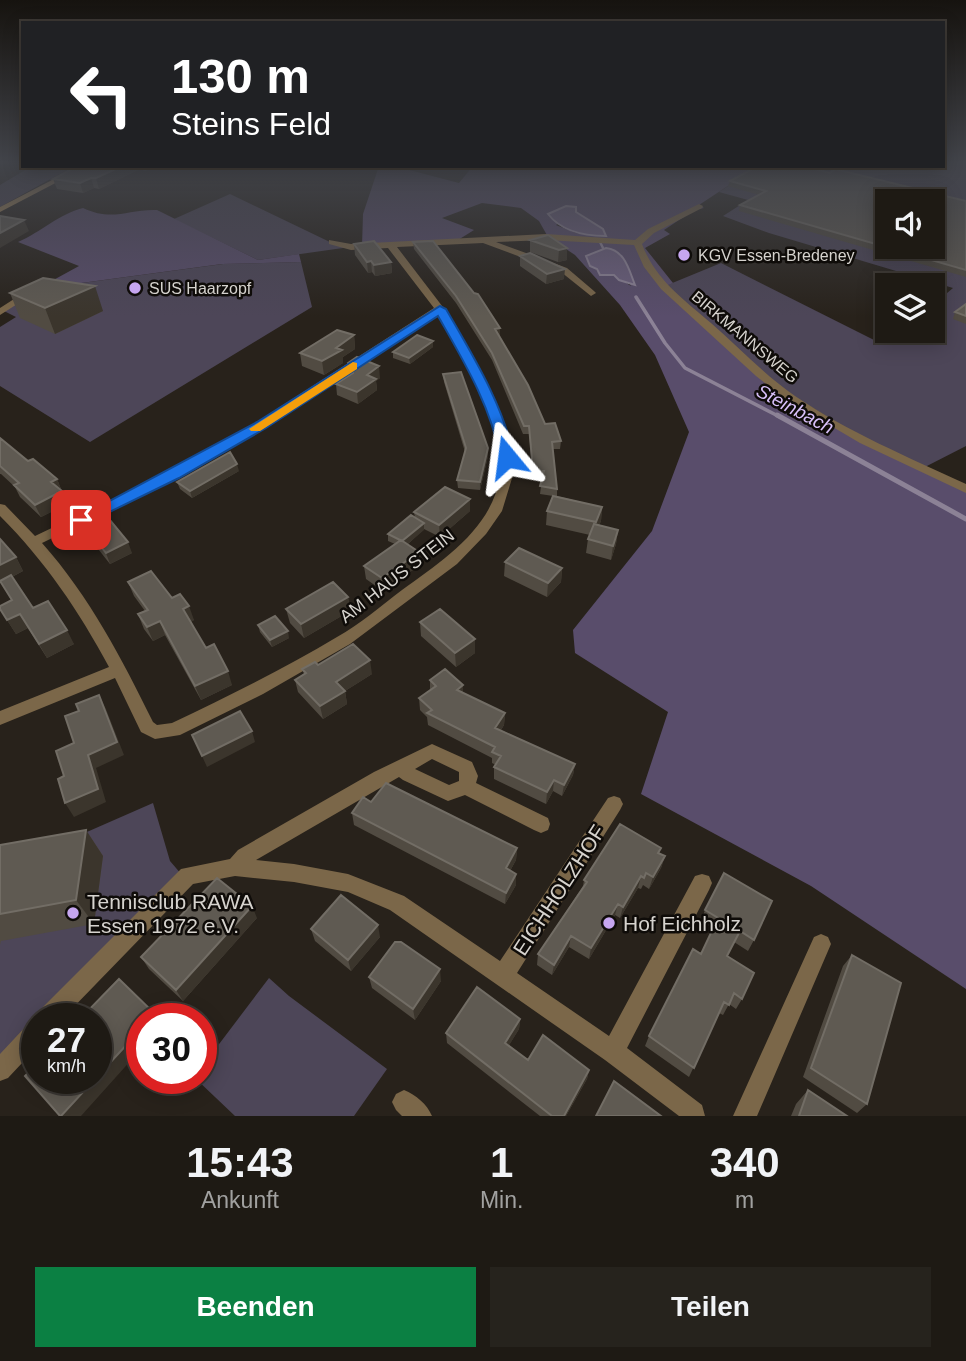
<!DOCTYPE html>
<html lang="de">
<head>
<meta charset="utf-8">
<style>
	body { margin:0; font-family:Arial,sans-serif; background:#26231d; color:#f1f3f6; height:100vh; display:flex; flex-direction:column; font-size:26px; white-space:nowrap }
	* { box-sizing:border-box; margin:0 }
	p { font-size:23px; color:#a1a1a0 }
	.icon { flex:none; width:38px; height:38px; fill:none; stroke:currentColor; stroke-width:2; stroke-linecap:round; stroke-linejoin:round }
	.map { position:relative; height:1116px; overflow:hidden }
	.drawer { display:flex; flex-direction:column; background:#1e1a14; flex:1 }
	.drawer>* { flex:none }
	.hud { position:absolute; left:21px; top:21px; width:924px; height:147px; border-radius:0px; box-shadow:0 4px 18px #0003,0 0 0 2px #3c3834; background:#202124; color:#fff; overflow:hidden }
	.controls { position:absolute; left:875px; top:189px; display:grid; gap:14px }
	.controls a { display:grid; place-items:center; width:70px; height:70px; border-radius:0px; background:#1e1a14; box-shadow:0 4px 18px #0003,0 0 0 2px #3c3834; font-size:35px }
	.speed { position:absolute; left:21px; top:1003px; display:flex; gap:14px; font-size:35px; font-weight:700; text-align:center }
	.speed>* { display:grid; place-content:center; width:91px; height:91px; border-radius:50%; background:#1e1a14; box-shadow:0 4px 18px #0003,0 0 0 2px #3c3834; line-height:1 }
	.speed small { font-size:18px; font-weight:400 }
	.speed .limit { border:10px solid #d22; background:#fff; color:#111 }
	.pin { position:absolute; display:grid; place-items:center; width:60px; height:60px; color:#fff; margin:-30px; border-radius:14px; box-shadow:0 4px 10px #0006 }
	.me { position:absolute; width:77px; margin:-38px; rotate:344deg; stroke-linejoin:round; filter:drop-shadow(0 0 5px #0008) }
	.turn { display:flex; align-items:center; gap:24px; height:147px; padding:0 35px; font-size:32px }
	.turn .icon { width:91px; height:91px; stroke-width:2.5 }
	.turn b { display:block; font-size:49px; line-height:60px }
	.eta { display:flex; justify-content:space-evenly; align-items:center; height:119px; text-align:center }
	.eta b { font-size:42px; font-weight:800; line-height:49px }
	.primary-button { display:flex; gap:14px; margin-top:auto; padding:14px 35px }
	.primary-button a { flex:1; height:80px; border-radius:0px; background:#0b8043; color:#fff; font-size:28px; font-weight:800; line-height:80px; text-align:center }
	.primary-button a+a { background:#26231d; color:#f1f3f6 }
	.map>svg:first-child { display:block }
</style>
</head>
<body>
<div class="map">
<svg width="966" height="1116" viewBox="0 0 966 1116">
	<rect width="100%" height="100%" fill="#28221b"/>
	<path fill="#4d4658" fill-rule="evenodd" d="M943,161h23v285l-43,22 -47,-22 -108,-65 -103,-95 56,-23 155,78 19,-10h38v-26l20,-17 -184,-55 -46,-17 25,-16 -29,-8 39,-26h185zM887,201h46v46h-46z
		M32,166h42l-74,41v-22z
		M230,194l102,49 18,4 -92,13 -84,-41z
		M301,262l11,45 -222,135 -90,-56v-59l16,-10 -12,-6 33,-22 186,-25z
		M153,803l17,58 12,14 -139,143h-6v7l-37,38v-207l64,-14z
		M269,978l20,18 98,73 -33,47h-119l-40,-38h6v-10z"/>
	<path fill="#594d6b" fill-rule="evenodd" d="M379,166h15l65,17 14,-17h285l-59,39 5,3 -10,2 -30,20 6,4 -25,14 28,35 -7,3 12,16 131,108 157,79v500l-155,-103 -170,-92 27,-82 -93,-59 -2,-23 79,-99 37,-99 -34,-77 -35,-50 -45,-50 -27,-18 -9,-16 -18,-13 -39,-5 -40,15 32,12 -16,10 -96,6 1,-32zM576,212l27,17 -6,7 -21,-3 -20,-8zM606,248l25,38 -17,-11h-14l-13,-19z
		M83,208c30,14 44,1 74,2l101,50 41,-6 2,8 -79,2 -185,25 42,-23 -61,-24c23,-10 41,-28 65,-34z"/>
	<path fill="#6c5f7e" stroke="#8c8296" stroke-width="2" d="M566,206l10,1v5l27,17 3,7c-22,0 -44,-4 -58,-22z
		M606,248c19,2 23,22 29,37l-16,-5 -5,-5h-14l-3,-6 -7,-3 -4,-10z"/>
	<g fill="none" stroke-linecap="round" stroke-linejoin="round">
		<path stroke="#8c8296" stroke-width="2.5" d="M600,242l3,6"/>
		<path stroke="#8c8296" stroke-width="3.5" d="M636,297l29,46 20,25 95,49"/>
		<path stroke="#8c8296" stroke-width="5" d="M777,415l189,104"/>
		<path fill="#7b6749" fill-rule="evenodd" d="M699,204l4,2 -1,2 -48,25 -12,11c13,35 41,55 69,79 28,24 53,52 84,73 53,36 113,61 171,88v9l-106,-50 -73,-43 -31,-24 -95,-87 -17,-22 -10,-22 -88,-5 -50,2 71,26 27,23 2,2 -5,3 -30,-24 -78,-29 -86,4 55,72 29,53 28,66 4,37 -11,36 -16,23 -29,30 -107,80 -87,50 -83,41 -25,4 -14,-7 -26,-54 -115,47v-14l109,-44c-30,-56 -64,-106 -109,-151v-12l5,1 30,31 119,-57 92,-50 188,-121 -46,-60 -37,2 -22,-6v-4l22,4 195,-10 89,6 13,-11zM438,314c23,31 68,124 62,162 -8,53 -58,85 -98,114 -21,16 -42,34 -65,47 -53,32 -109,59 -165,86l-15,2 -4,-3c-31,-63 -63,-125 -111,-179l120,-58 92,-51z
			M25,292l8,2 -33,21v-7z
			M432,744l40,18 6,14 -2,7 72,35 2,6 -2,6 -7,3 -7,-3 -69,-35 -17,6 -45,-21 -4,-3 -143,83 38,4 54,10 56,22 96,65 108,-163 6,-2 6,2 3,6 -3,6 -103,163 92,63 86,-160 7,-2 7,2 3,7 -3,7 -82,158 75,57 3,11h-26l-74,-56 -215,-150 -42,-18 -54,-10 -59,-6 -42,8 -130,134h-26l3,-8 141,-141 49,-10 8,-9 136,-78zM432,759l27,13v9l-10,4 -34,-16z
			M821,934l7,3 3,7 -74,172h-24l81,-179z
			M37,1020v27l-29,31 -8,3v-27l29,-31z
			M404,1090c12,5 23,14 28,26h-30l-6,-6 -4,-8 4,-8z"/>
		<path fill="#ad8d5c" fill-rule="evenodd" d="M79,166h9l-88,46v-5z"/>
	</g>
	<path fill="#514b42" d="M77,166h81l-13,5 -5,-2 -41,20 -5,-1 -11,5 -26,-4 -4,-10z
		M830,173l136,28v76l-227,-66 1,-6 19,-10 -31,-9 2,-5z
		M548,235l19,25 -9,2 -28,-10v-12z
		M413,242l87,86v8h-1l46,88 16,17 -1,8h-7l4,40v7l45,11 -1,14 -2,4 19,5 -2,14 -5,16 -25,-7 2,-14 2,-4 -44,-10 1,-14 6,-15 -13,-2 2,-15h-9l-4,-45h-6l-31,-74 -36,-57 -42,-54z
		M354,244l37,18 1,11 -17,3 -3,-4 -4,1 -13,-18z
		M520,256l44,23 -18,5 -26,-18z
		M10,293l93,18 -48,23 -35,-16z
		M966,304v20l-13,-5 2,-7z
		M354,335l1,14 -12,8v6l-19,12 -22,-9 -2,-13z
		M433,347l-23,17 -17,-6v-6z
		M348,363l32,15 -4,3 1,9 -19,14 -21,-9 -1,-11 13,-9z
		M443,374l45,82 -8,34 -22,-2 -1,-8 8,-28 -21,-70z
		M0,438l28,23 29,18 10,25 -26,13 -21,-20 -5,-10 -14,-13h-1z
		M239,471l-47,27 -12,-9 -3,-7z
		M470,511l-30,26 -16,-8 -16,15 12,21 -37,26 -17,-12 -2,-13 31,-22 -7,-3v-7l27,-16 -1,-6z
		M87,529l45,24 -22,11 -19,-24z
		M16,557l7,14 -11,6 21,31 41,36 -27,14 -19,-30 -12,6 -16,-25 11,-9 -10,-18z
		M505,562l57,6 -1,14 -14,15 -43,-21z
		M128,582l44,16 22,22 -4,2 16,26 26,37 -31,15 -36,-65 -12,6 -9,-12 -6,-15 7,-3 -11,-15z
		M348,597l2,14 -46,27 -14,-15 -4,-14z
		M420,622l55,17v14l-19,14 -35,-31z
		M258,625l31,13 -17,9 -12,-15z
		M318,665l54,9 -27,17 2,13 -24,15 -25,-27 -3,-12 9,-6 -2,-5z
		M430,680l33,13 42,20 -1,12 -3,5 74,34 -2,11 -11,21 -9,-5 -7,13 -52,-25v-12l2,-2 -4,-2v-5l-64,-33 -1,-8 -7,-7 -1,-12 11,-8z
		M371,802l146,46 -1,12 -6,11 6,14 -11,19 -151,-79 -2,-12z
		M86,830l17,26 -9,68 -93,17 -1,4v-100z
		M659,853l6,3 -4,12 -12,21 -6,-4 -2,4 -3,-1 -18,30 -5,-3 -26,44 -20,-12 -17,28 -15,-10 1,-11 45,-68 1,-6z
		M705,910l49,30 -6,11 -14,-9 -7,14 15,43 -6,10 -7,-5 -6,11 -4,-2 -30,64 -44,-31 4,-10 52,-82 12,-25 -12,-8z
		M257,918l-74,83 -34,-32 -8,-12z
		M311,929l69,8 -29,34 -36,-30z
		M852,955l15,149 -10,9 -54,-36 40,-111z
		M369,977l72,4 -26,39 -43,-32z
		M520,1019l-1,10 -10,16 19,15 61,10 -2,9 -21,37h-26l-93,-73 -1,-10z
		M808,1090l39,26h-56l5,-12z"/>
	<path fill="#3b352c" d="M0,161h12l-12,4z
		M122,166h17l1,3 -41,20 -3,-11z
		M144,166h14l-13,5z
		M91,178l3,10 -11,5 -3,-10z
		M24,220l5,11 -29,17v-15z
		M567,248v12l-9,2 1,-12z
		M371,261l1,11 -4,1 -1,-11z
		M391,262l1,11 -17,3 -1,-11z
		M565,269l-1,10 -18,5 1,-10z
		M95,286l8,25 -48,23 -10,-26z
		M500,328v8h-5v-7z
		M354,335l1,14 -12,8v6l-19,12 -2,-14 14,-13z
		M433,341v6l-23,17 -1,-6z
		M379,366l1,12 -4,3 1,9 -19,14 -1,-12 10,-17z
		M488,448v8l-8,34v-8z
		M237,464l2,7 -47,27 -2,-7z
		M57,479l10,25 -26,13 -6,-12 16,-23z
		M470,499v12l-30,26 -1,-12z
		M602,507l-1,14 -6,15 1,-14z
		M424,523v7l-21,18 -1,-7z
		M618,530l-2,14 -5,16 2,-14z
		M128,542l4,11 -22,11 -4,-11z
		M419,552l1,13 -37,26 -1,-13z
		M16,557l7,14 -23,12v-18z
		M562,568l-1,14 -14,15 1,-14z
		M348,597l2,14 -46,27 -3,-14z
		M189,606l5,14 -6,4 -5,-15z
		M20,614l8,14 -12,6 -9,-14z
		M160,621l5,14 -12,6 -6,-14z
		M67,630l7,14 -27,14 -8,-14z
		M288,631l1,7 -17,9 -2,-7z
		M475,639v14l-19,14 -1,-14z
		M370,660l2,14 -27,17 2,13 -24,15 -3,-13 16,-24z
		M228,671l4,14 -31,15 -6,-14z
		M463,685v12l-6,-7z
		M99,695l7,14 18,46 -28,13 10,34 -32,15 -9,-14 23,-48z
		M505,713l-1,12 -9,14v-11z
		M252,731l3,11 -48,25 -5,-11z
		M575,764l-2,11 -11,21 2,-11z
		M554,780l-1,11 -7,13 1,-12z
		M86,830l17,26 -9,68 -18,-24z
		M517,848l-1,12 -11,20 1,-12z
		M665,856l-4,12 -12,21 4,-12z
		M516,874v11l-11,19 1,-11z
		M641,876l-3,12 -18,30 3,-11z
		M618,904l-3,11 -26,44 2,-11z
		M252,906l5,12 -74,83 -7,-11z
		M378,925l2,12 -29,34 -3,-11z
		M571,936l-2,11 -17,28 2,-10z
		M440,969l1,12 -26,39 -2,-11z
		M155,1014l4,4h-8z
		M520,1019l-1,10 -14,23v-9z
		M142,1028v20l-61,68h-20z
		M589,1070l-2,9 -21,37h-2z"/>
	<path fill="#5f5a52" stroke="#726d65" stroke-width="2" fill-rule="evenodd" d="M77,166h45l-26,12h-5l-11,5 -27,-4z
		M758,166h45l27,7 5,-4 131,32v69l-226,-65 26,-14 -36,-10zM887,201h46v46h-46z
		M0,216l24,4 -24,13z
		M548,235l19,13 -8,2 -29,-10z
		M374,241l17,21 -17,3 -3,-4 -4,1 -13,-18z
		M433,241l41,52 4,1 22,34 -5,1 33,56 17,39 10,-1 6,18 -9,1 5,47 -17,-3 4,-15h-11l-4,-45h-5l-32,-73 -36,-57 -43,-54z
		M530,253l35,16 -18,5 -27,-18z
		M43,278l52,8 -50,22 -35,-15z
		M966,304v12l-11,-4z
		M337,330l17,5 -18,13 6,2 -20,11 -22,-8z
		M417,335l16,6 -24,17 -16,-6z
		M357,357l22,9 -12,9 9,4 -19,13 -21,-8 17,-11 -5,-10z
		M461,372l27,76 -8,34 -23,-2 9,-32 -23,-74z
		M0,438l28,23 5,-2 24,20 -6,3 11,9 -27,14 -21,-20 5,-2 -19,-17z
		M230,452l7,12 -47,27 -13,-9z
		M445,487l25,12 -31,26 -25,-13z
		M553,496l49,11 -6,15 -49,-11z
		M411,515l13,8 -22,18 -14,-7z
		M109,519l19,23 -22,11 -19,-24z
		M594,524l24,6 -5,16 -25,-7z
		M0,539l16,18 -16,8z
		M401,540l18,12 -37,26 -18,-12z
		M519,548l43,20 -14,15 -43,-21z
		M151,571l21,27 8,-4 9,12 -6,3 23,39 8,-4 14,27 -33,15 -35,-65 -13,6 -9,-13 10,-4 -20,-28z
		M11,575l22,33 15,-7 19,29 -28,14 -19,-30 -13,6 -7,-11v-3l12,-6 -12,-19z
		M333,582l15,15 -47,27 -15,-15z
		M440,609l35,30 -20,14 -35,-31z
		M275,616l13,15 -18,9 -12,-15z
		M353,644l17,16 -34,22 9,9 -25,15 -25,-26 11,-7 -4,-4 13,-7 3,3z
		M445,669l18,16 -6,5 48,23 -10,15 80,36 -11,21 -10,-5 -7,12 -53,-25 7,-11 -9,-4 3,-5 -68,-34 5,-3 -13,-12 17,-12 -6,-6z
		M99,695l18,47 -29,13 10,34 -33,14 -7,-24 6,-3 -8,-25 18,-8 -9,-27 14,-5 -3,-7z
		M240,711l12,20 -50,25 -10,-21z
		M386,783l131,65 -11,20 10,6 -10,19 -154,-80 11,-16 8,5z
		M620,824l41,24 -3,5 7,3 -12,21 -7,-4 -2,5 -3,-2 -18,31 -5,-3 -27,44 -20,-12 -17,29 -16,-11 49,-72 -3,-2z
		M86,830l-10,70 -76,14v-69z
		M724,873l48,28 -18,39 -14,-9 -13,25 27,17 -12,26 -8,-6 -5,12 -5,-3 -30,66 -45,-32 44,-87 8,5 17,-36 -13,-8z
		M217,878l35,28 -76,84 -35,-33z
		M341,895l37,30 -30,35 -37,-31z
		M395,942h6l39,27 -27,40 -44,-32z
		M852,955l49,28 -34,121 -56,-36z
		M119,979l36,35 -4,4h-9v10l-46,50v-60h-15z
		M477,987l43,32 -15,24 23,17 15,-25 46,35 -25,46h-12l-106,-83z
		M37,1064v14h59l-35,38h-1l-35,-40z
		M614,1081l47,35h-65z
		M808,1090l39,26h-48z"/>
	<linearGradient id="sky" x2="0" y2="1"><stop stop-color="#16130f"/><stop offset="0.51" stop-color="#42444a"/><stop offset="1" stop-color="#42444a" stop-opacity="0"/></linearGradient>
	<rect width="966" height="317" fill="url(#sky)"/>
	<path fill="#1a73e8" stroke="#114b97" stroke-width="2" d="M440,306l6,3c27,47 57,95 68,148l-2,3 -5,1 -7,-4c-9,-51 -37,-97 -62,-141l-172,112 -87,50 -92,45h-11l-2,-3 183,-98z"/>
	<path fill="#f59e0b" d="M353,362l4,1v6l-97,62h-9l-2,-2z"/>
	<g fill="#c6a6f0" stroke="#0f0c09" stroke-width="2.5">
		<circle cx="684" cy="255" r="7"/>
		<circle cx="135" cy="288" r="7"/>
		<circle cx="73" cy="913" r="7"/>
		<circle cx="609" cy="923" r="7"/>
	</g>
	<g text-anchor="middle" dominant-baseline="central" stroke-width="5" stroke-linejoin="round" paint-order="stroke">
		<g font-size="16" fill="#d6d3ce" stroke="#0f0c09" text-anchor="start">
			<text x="698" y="255">KGV Essen-Bredeney</text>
			<text x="149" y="288">SUS Haarzopf</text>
		</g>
		<g font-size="16" fill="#d6d3ce" stroke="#0f0c09">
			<text transform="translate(745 337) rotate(40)">BIRKMANNSWEG</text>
		</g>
		<g font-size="18" fill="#d6d3ce" stroke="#0f0c09">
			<text transform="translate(397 576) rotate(-38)">AM HAUS STEIN</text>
		</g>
		<g font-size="19" font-style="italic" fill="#d8c0f9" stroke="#0f0c09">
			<text transform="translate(795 409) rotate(28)">Steinbach</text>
		</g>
		<g font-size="21" fill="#d6d3ce" stroke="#0f0c09">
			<text transform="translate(559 890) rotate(-57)">EICHHOLZHOF</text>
		</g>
		<g font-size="21" fill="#d6d3ce" stroke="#0f0c09" text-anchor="start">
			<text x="87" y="901">Tennisclub RAWA<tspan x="87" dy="24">Essen 1972 e.V.</tspan></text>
			<text x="623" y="923">Hof Eichholz</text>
		</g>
	</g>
</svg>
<div class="controls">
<a><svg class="icon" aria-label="sound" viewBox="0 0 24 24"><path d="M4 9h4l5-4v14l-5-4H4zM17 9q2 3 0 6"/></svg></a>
<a><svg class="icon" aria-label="layers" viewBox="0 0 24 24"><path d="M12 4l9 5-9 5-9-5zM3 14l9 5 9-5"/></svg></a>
</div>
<div class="speed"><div>27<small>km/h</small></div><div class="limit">30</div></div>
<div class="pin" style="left:81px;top:520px;background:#d93025"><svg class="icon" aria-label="arrive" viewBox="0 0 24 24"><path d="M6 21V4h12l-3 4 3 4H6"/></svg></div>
<svg class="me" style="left:507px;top:457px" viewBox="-20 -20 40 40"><path d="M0-17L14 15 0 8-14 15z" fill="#1a73e8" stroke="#fff" stroke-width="4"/></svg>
<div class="hud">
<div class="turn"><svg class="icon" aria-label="left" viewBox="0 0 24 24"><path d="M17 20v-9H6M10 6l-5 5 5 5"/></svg><div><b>130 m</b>Steins Feld</div></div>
</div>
</div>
<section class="drawer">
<div class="eta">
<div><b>15:43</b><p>Ankunft</p></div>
<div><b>1</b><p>Min.</p></div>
<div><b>340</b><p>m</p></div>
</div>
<div class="primary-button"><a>Beenden</a><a>Teilen</a></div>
</section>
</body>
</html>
